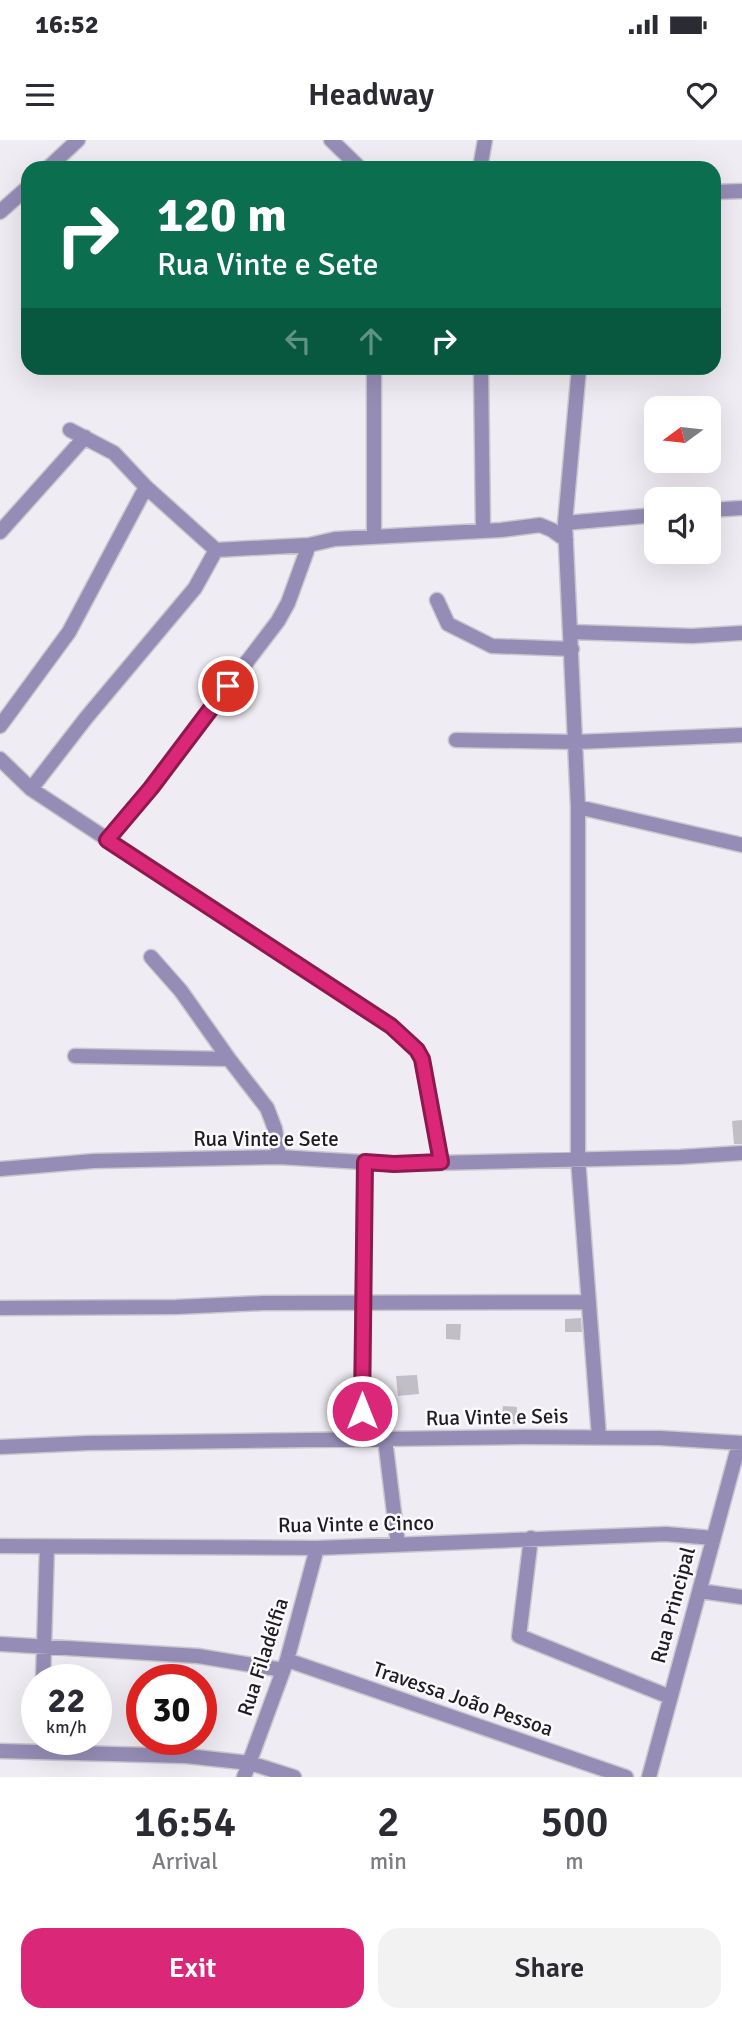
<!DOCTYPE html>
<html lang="en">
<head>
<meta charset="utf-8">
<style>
	body { margin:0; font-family:Signika,sans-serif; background:#f2f2f3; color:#2b2b33; height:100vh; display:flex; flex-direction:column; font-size:26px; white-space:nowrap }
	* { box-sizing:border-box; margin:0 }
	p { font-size:23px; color:#7c7c81 }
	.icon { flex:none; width:38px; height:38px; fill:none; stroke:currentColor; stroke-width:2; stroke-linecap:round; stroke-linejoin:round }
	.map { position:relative; height:1637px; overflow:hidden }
	.drawer { display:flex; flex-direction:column; background:#fff; flex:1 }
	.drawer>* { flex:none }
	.banner { position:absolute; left:21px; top:21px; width:700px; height:214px; border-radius:21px; box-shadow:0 7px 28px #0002; background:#0b6e4f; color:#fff; overflow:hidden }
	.needle { width:46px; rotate:255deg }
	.controls { position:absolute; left:644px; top:256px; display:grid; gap:14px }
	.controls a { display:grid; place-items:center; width:77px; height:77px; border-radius:14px; background:#fff; box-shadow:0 7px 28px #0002; font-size:35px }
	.speed { position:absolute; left:21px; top:1524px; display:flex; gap:14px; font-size:35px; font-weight:700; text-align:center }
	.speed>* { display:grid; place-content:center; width:91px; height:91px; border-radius:50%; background:#fff; box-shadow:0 7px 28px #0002; line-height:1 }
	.speed small { font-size:18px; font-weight:400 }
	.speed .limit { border:10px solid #d22; background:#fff; color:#111 }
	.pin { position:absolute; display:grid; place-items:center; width:60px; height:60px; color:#fff; margin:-30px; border:4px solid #fff; border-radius:50%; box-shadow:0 2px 7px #0007 }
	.me { position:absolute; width:77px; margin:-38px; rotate:0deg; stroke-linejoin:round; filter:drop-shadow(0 0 5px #0008) }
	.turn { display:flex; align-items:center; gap:24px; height:147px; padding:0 21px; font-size:32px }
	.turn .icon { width:91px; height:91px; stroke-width:2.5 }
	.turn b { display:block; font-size:49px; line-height:60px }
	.lanes { display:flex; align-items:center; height:66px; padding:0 21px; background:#0003; justify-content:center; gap:35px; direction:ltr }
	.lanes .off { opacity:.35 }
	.eta { display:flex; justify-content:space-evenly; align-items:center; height:119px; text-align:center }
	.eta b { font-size:42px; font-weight:600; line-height:49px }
	.cta { display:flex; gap:14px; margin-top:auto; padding:14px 21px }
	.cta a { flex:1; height:80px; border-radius:21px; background:#db2777; color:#fff; font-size:28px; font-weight:600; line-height:80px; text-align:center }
	.cta a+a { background:#f2f2f3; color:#2b2b33 }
	.status { display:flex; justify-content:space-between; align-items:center; height:49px; padding:0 35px; background:#fff; direction:ltr }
	.status svg { height:19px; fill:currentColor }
	header { display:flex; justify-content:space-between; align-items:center; height:91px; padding:0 21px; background:#fff; font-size:32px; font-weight:600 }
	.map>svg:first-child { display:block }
</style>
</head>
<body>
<div class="status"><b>16:52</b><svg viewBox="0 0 49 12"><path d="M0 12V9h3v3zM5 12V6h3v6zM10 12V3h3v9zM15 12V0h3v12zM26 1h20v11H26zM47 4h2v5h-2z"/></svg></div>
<header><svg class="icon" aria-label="menu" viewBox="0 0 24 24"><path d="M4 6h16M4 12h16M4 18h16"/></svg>Headway<svg class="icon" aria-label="heart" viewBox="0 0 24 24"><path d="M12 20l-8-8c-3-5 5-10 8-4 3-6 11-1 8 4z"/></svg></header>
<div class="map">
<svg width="742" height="1637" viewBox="0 0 742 1637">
	<rect width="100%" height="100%" fill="#efecf3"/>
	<path fill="#c1bec5" d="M742,980v24h-8l-2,-23z
		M581,1178l1,14h-17v-13z
		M446,1184h15l-1,16 -14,-1z
		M417,1235l2,19 -21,2 -2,-20z
		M503,1266l14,1 -1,17 -15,-1z"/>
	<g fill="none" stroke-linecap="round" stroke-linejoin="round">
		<defs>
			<path id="minor" d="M331,0l29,28
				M48,28l30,-28
				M480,28l5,-28
				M714,52l28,-1
				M0,72l28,-25
				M481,228l2,161
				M579,228l-14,155 13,284v352l21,278
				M70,290l44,23 32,34 70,63 93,-5 26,-6 166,-9 39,-5 12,5 14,10
				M709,370l33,-2
				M565,383l91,-8
				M0,392l85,-95
				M374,396v-168
				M437,460l11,24 44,22 80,3
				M571,492l121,4 50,-3
				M0,586l69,-94 77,-145
				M456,600l120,2 166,-7
				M0,619l31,30 360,237 26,24 5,9 19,103
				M31,649l55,-71 109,-130 21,-38
				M578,667l164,38
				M107,700l44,-52 127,-167 10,-18 21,-58
				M151,817l30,34 48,68 38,49 8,21 4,28
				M75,916l154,3
				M0,1029l94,-8 185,-4 115,7 286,-7 62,-4
				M0,1168l176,-1 87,-4 326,-1
				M361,1298l4,-276
				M385,1299l13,106
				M0,1307l88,-4 437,-6 135,1 82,5
				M531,1398l-12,98 151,61
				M0,1406l317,2 349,-14 47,4
				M700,1451l42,6
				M0,1504l198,12 85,14
				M287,1520l339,117
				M43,1540l4,-133
				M0,1611l186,5 64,7 44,14
				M244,1637l43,-117 30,-112
				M649,1637l90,-333"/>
		</defs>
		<use href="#minor" stroke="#c9c7cd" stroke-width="17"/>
		<use href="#minor" stroke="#968db6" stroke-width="14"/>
	</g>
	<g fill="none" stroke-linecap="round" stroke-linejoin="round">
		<defs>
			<path id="route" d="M228,546l-77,102 -44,52 284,186 26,24 5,9 19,103 -47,2 -29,-2 -3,249"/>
		</defs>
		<use href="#route" stroke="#8e194d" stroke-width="18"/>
		<use href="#route" stroke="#db2777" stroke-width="12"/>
	</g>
	<g text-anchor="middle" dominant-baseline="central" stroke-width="5" stroke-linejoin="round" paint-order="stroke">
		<g font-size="21" fill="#1e1e20" stroke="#fcfafe">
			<text x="266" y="999">Rua Vinte e Sete</text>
			<text transform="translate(497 1277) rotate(-1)">Rua Vinte e Seis</text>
			<text transform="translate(356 1384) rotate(-1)">Rua Vinte e Cinco</text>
			<text transform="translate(673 1465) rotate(-75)">Rua Principal</text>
			<text transform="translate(263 1517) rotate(-72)">Rua Filadélfia</text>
			<text transform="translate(463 1559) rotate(19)">Travessa João Pessoa</text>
		</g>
	</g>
</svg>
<div class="controls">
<a><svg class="needle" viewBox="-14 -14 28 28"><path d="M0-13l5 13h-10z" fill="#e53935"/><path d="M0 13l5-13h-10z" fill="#7c7c81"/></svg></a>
<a><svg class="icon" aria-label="sound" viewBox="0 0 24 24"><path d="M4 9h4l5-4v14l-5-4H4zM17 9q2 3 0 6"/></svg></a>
</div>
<div class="speed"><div>22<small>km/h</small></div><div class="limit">30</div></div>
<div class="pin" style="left:228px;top:546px;background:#d93025"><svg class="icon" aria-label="arrive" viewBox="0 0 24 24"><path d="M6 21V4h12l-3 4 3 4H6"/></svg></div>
<svg class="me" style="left:362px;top:1271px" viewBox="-20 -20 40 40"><circle r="17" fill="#db2777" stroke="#fff" stroke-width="3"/><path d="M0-11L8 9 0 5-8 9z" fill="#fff"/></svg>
<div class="banner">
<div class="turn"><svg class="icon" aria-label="right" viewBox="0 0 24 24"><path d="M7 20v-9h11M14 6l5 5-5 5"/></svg><div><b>120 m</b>Rua Vinte e Sete</div></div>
<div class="lanes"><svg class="icon off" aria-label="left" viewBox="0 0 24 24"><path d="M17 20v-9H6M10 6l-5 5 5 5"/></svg><svg class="icon off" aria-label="ahead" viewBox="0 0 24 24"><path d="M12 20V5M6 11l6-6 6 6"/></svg><svg class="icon" aria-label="right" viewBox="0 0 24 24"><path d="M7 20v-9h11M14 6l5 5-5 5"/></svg></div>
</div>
</div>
<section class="drawer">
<div class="eta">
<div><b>16:54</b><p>Arrival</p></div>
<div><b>2</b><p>min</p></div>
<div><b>500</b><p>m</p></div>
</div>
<div class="cta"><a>Exit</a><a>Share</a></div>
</section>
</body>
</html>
